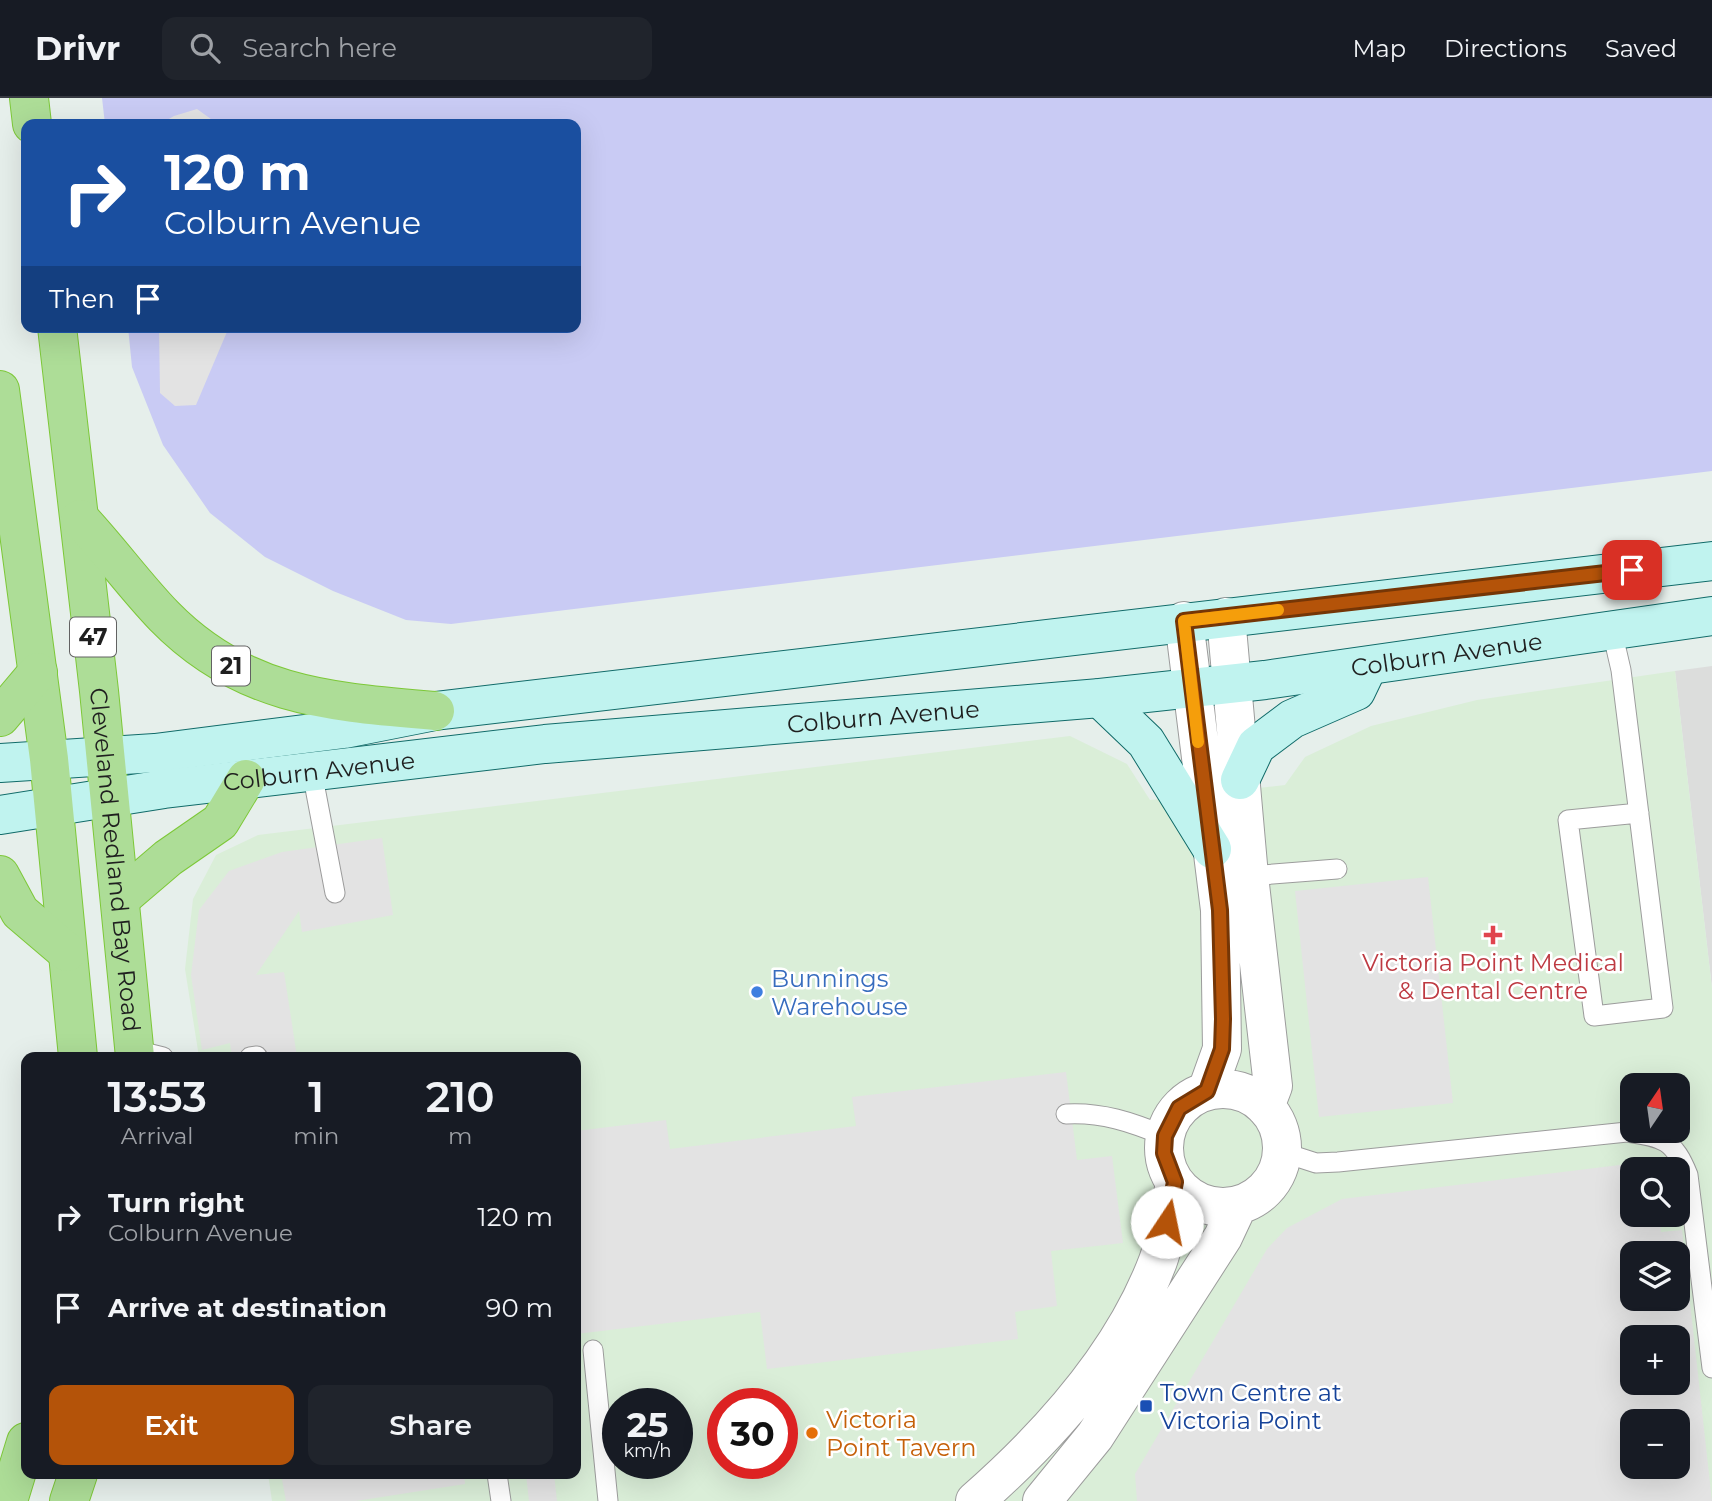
<!DOCTYPE html>
<html lang="en">
<head>
<meta charset="utf-8">
<style>
	body { margin:0; font-family:Montserrat,sans-serif; background:#20242c; color:#f1f3f6; height:100vh; display:flex; flex-direction:column; font-size:26px; white-space:nowrap }
	* { box-sizing:border-box; margin:0 }
	p { font-size:23px; color:#9ea1a6 }
	.icon { flex:none; width:38px; height:38px; fill:none; stroke:currentColor; stroke-width:2; stroke-linecap:round; stroke-linejoin:round }
	.map { position:relative; flex:1; overflow:hidden }
	.sheet { position:absolute; left:21px; top:954px; width:560px; height:427px; display:flex; flex-direction:column; background:#171b24; border-radius:14px; box-shadow:0 7px 28px #0002 }
	.sheet>* { flex:none }
	.hud { position:absolute; left:21px; top:21px; width:560px; height:214px; border-radius:14px; box-shadow:0 7px 28px #0002; background:#1a4fa0; color:#fff; overflow:hidden }
	.needle { width:46px; rotate:13deg }
	.tools { position:absolute; left:1620px; top:975px; display:grid; gap:14px }
	.tools a { display:grid; place-items:center; width:70px; height:70px; border-radius:14px; background:#171b24; box-shadow:0 7px 28px #0002; font-size:35px }
	.speed { position:absolute; left:602px; top:1290px; display:flex; gap:14px; font-size:35px; font-weight:700; text-align:center }
	.speed>* { display:grid; place-content:center; width:91px; height:91px; border-radius:50%; background:#171b24; box-shadow:0 7px 28px #0002; line-height:1 }
	.speed small { font-size:18px; font-weight:400 }
	.speed .limit { border:10px solid #d22; background:#fff; color:#111 }
	.pin { position:absolute; display:grid; place-items:center; width:60px; height:60px; color:#fff; margin:-30px; border-radius:14px; box-shadow:0 4px 10px #0006 }
	.me { position:absolute; width:77px; margin:-38px; rotate:11deg; stroke-linejoin:round; filter:drop-shadow(0 0 5px #0008) }
	.turn { display:flex; align-items:center; gap:24px; height:147px; padding:0 28px; font-size:32px }
	.turn .icon { width:91px; height:91px; stroke-width:2.5 }
	.turn b { display:block; font-size:49px; line-height:60px }
	.then { display:flex; align-items:center; height:66px; padding:0 28px; background:#0003; gap:14px; font-size:26px }
	.eta { display:flex; justify-content:space-evenly; align-items:center; height:119px; text-align:center }
	.eta b { font-size:42px; font-weight:600; line-height:49px }
	.button { display:flex; gap:14px; margin-top:auto; padding:14px 28px }
	.button a { flex:1; height:80px; border-radius:14px; background:#b45309; color:#fff; font-size:28px; font-weight:600; line-height:80px; text-align:center }
	.button a+a { background:#20242c; color:#f1f3f6 }
	ul { padding:0; list-style:none }
	li { display:flex; align-items:center; gap:21px; height:91px; padding:0 28px }
	li div { flex:1 }
	li b { display:block; font-size:26px }
	li em { font-style:normal }
	header { display:flex; align-items:center; gap:42px; box-sizing:border-box; height:98px; padding:0 35px; background:#171b24; border-bottom:2px solid #363941 }
	header strong { font-size:33px }
	nav { display:flex; gap:38px; margin-inline-start:auto; font-size:24px }
	.search { width:490px; height:63px; background:#20242c; display:flex; align-items:center; gap:18px; box-sizing:border-box; padding:0 24px; border-radius:14px; color:#9ea1a6; font-size:26px }
	.map>svg:first-child { display:block }
</style>
</head>
<body>
<header>
<strong>Drivr</strong>
<div class="search"><svg class="icon" aria-label="search" viewBox="0 0 24 24"><circle cx="10" cy="10" r="6"/><path d="M15 15l6 6"/></svg>Search here</div>
<nav><a>Map</a><a>Directions</a><a>Saved</a></nav>
</header>
<div class="map">
<svg width="1712" height="1403" viewBox="0 0 1712 1403">
	<rect width="100%" height="100%" fill="#e6efeb"/>
	<path fill="#dcdddc" d="M1712,568v322l-37,-317z"/>
	<path fill="#daeed8" fill-rule="evenodd" d="M1675,573l37,317v513h-1440l-4,-27h308v-417h-377l-14,-88 8,-70 23,-44 42,-20 812,-99 57,28 23,36 135,-15 20,-28 66,-31 106,-26zM1633,987h45v45h-45zM1633,1071h45v45h-45zM1633,1155h45v45h-45zM1633,1239h45v45h-45zM618,1306h59v59h-59zM723,1306h59v59h-59zM1633,1323h45v45h-45z"/>
	<path fill="#c9cbf4" d="M102,0h1610v373l-1261,153 -45,-4 -73,-29 -68,-34 -55,-44 -47,-68 -31,-78 -4,-40h448v-203h-471z"/>
	<path fill="#e3e3e3" fill-rule="evenodd" d="M197,11l21,15h-58l14,-8z
		M159,229h70l-33,78 -21,1 -15,-13z
		M382,740l11,77 -91,17 -3,-21 -43,64 28,-3 13,85h-65l-2,-14 -28,7 -11,-75 8,-65 30,-39 53,-19z
		M1428,779l25,226 -134,14 -24,-226z
		M1066,974l11,88 35,-4 11,87 -72,8 6,55 -42,6 3,27 -251,30 -7,-57 -184,22v-203l90,-11 4,29 186,-23 -4,-29z
		M1652,1063l1,8h-20v45l26,1 2,17 21,-2 30,271h-575l-2,-27 132,-225 20,-21 55,-29zM1678,1155v45h-45v-45zM1678,1239v45h-45v-45zM1633,1323h45v45h-45z
		M281,1376h183l1,10 -109,17h-70z
		M526,1376h28l3,27h-28z"/>
	<g fill="none" stroke-linecap="round" stroke-linejoin="round">
		<defs>
			<path id="lane" d="M1612,533l9,39 42,338 -69,8 -26,-196 71,-7
				M312,674l23,121
				M1249,778l88,-7
				M135,952l28,7
				M250,959l7,-1
				M1066,1016c36,-2 65,8 99,22
				M1282,1054l34,11 22,-1 289,-30c36,5 47,8 61,43l24,193
				M593,1252l15,151
				M497,1376l4,27"/>
			<path id="street" d="M1226,519l23,259 24,210 -8,21
				M1184,523l36,289 2,139 -15,42
				M1164 1050a59 59 0 1 1 118 0a59 59 0 1 1-118 0Z
				M975,1403c74,-65 148,-147 183,-240 9,-25 12,-53 17,-78
				M1042,1403l53,-65 128,-199 15,-32"/>
			<g id="secondary">
				<path d="M1100,600l46,44 66,107"/>
				<path d="M0,665l155,-10 189,-24 91,-18 1277,-150"/>
				<path d="M1240,682l16,-34 36,-27 64,-28 11,-23"/>
				<path id="s1" d="M0,717l164,-26 381,-45 555,-46 165,-18 447,-64"/>
			</g>
			<g id="highway">
				<path d="M29,0l3,26"/>
				<path id="s2" d="M57,229l42,364 36,366"/>
				<path d="M0,292l49,369 29,298"/>
				<path d="M80,421c30,32 55,67 84,97 79,81 166,86 271,95"/>
				<path d="M0,619l38,-45"/>
				<path d="M0,777l20,37 47,40"/>
				<path d="M120,801l48,-41 52,-36 26,-43"/>
				<path d="M8,1403l18,-59"/>
				<path d="M69,1403l9,-27"/>
			</g>
		</defs>
		<use href="#lane" stroke="#9c9c9c" stroke-width="21"/>
		<use href="#street" stroke="#9c9c9c" stroke-width="40"/>
		<use href="#secondary" stroke="#116b69" stroke-width="40"/>
		<use href="#highway" stroke="#7dc838" stroke-width="40"/>
		<use href="#lane" stroke="#fff" stroke-width="19"/>
		<use href="#street" stroke="#fff" stroke-width="38"/>
		<use href="#secondary" stroke="#c0f3ef" stroke-width="38"/>
		<use href="#highway" stroke="#addd97" stroke-width="38"/>
	</g>
	<g fill="none" stroke-linecap="round" stroke-linejoin="round">
		<defs>
			<path id="route" d="M1167,1124l8,-40 -11,-29 1,-17 14,-28 28,-17 15,-42 1,-30 -3,-109 -36,-289 448,-51"/>
		</defs>
		<use href="#route" stroke="#753606" stroke-width="18"/>
		<use href="#route" stroke="#b45309" stroke-width="12"/>
		<path stroke="#f59e0b" stroke-width="12" d="M1198,644l-14,-121 94,-11"/>
	</g>
	<path fill="#e0444e" stroke="#fff" stroke-width="2.5" d="M1489.5 826.5h7v7h7v7h-7v7h-7v-7h-7v-7h7z"/>
	<circle fill="#3f7fe0" stroke="#fff" stroke-width="2.5" cx="757" cy="894" r="7"/>
	<rect fill="#1a4fb4" stroke="#fff" stroke-width="2.5" x="1139" y="1301" width="14" height="14" rx="3.5"/>
	<circle fill="#e8710a" stroke="#fff" stroke-width="2.5" cx="812" cy="1335" r="7"/>
	<g text-anchor="middle" dominant-baseline="central" stroke-width="5" stroke-linejoin="round" paint-order="stroke">
		<g fill="#fff" stroke="#626262" stroke-width="2">
			<rect x="70" y="519.5" width="46" height="39" rx="5"/>
			<rect x="212" y="548.5" width="38" height="39" rx="5"/>
		</g>
		<g font-size="23" font-weight="bold" fill="#1f1f1f">
			<text x="93" y="539">47</text>
			<text x="231" y="568">21</text>
		</g>
		<g font-size="24" fill="#1f1f1f" stroke="#fff">
			<text stroke="none"><textPath href="#s1" startOffset="1456">Colburn Avenue</textPath></text>
			<text stroke="none"><textPath href="#s1" startOffset="889">Colburn Avenue</textPath></text>
			<text stroke="none"><textPath href="#s1" startOffset="322">Colburn Avenue</textPath></text>
			<text stroke="none"><textPath href="#s2" startOffset="536">Cleveland Redland Bay Road</textPath></text>
		</g>
		<g font-size="24" fill="#be3a42" stroke="#fff">
			<text x="1493" y="864">Victoria Point Medical<tspan x="1493" dy="28">&amp; Dental Centre</tspan></text>
		</g>
		<g font-size="24" fill="#366cbe" stroke="#fff" text-anchor="start">
			<text x="771" y="880">Bunnings<tspan x="771" dy="28">Warehouse</tspan></text>
		</g>
		<g font-size="24" fill="#164399" stroke="#fff" text-anchor="start">
			<text x="1160" y="1294">Town Centre at<tspan x="1160" dy="28">Victoria Point</tspan></text>
		</g>
		<g font-size="24" fill="#c56008" stroke="#fff" text-anchor="start">
			<text x="826" y="1321">Victoria<tspan x="826" dy="28">Point Tavern</tspan></text>
		</g>
	</g>
</svg>
<div class="tools">
<a><svg class="needle" viewBox="-14 -14 28 28"><path d="M0-13l5 13h-10z" fill="#e53935"/><path d="M0 13l5-13h-10z" fill="#9ea1a6"/></svg></a>
<a><svg class="icon" aria-label="search" viewBox="0 0 24 24"><circle cx="10" cy="10" r="6"/><path d="M15 15l6 6"/></svg></a>
<a><svg class="icon" aria-label="layers" viewBox="0 0 24 24"><path d="M12 4l9 5-9 5-9-5zM3 14l9 5 9-5"/></svg></a>
<a>+</a>
<a>−</a>
</div>
<div class="speed"><div>25<small>km/h</small></div><div class="limit">30</div></div>
<div class="pin" style="left:1632px;top:472px;background:#d93025"><svg class="icon" aria-label="arrive" viewBox="0 0 24 24"><path d="M6 21V4h12l-3 4 3 4H6"/></svg></div>
<svg class="me" style="left:1167px;top:1124px" viewBox="-20 -20 40 40"><circle r="19" fill="#fff"/><path d="M0-13L10 11 0 6-10 11z" fill="#b45309"/></svg>
<div class="hud">
<div class="turn"><svg class="icon" aria-label="right" viewBox="0 0 24 24"><path d="M7 20v-9h11M14 6l5 5-5 5"/></svg><div><b>120 m</b>Colburn Avenue</div></div>
<div class="then">Then<svg class="icon" aria-label="arrive" viewBox="0 0 24 24"><path d="M6 21V4h12l-3 4 3 4H6"/></svg></div>
</div>
<section class="sheet">
<div class="eta">
<div><b>13:53</b><p>Arrival</p></div>
<div><b>1</b><p>min</p></div>
<div><b>210</b><p>m</p></div>
</div>
<ul>
<li><svg class="icon" aria-label="right" viewBox="0 0 24 24"><path d="M7 20v-9h11M14 6l5 5-5 5"/></svg><div><b>Turn right</b><p>Colburn Avenue</p></div><em>120 m</em></li>
<li><svg class="icon" aria-label="arrive" viewBox="0 0 24 24"><path d="M6 21V4h12l-3 4 3 4H6"/></svg><div><b>Arrive at destination</b></div><em>90 m</em></li>
</ul>
<div class="button"><a>Exit</a><a>Share</a></div>
</section>
</div>
</body>
</html>
